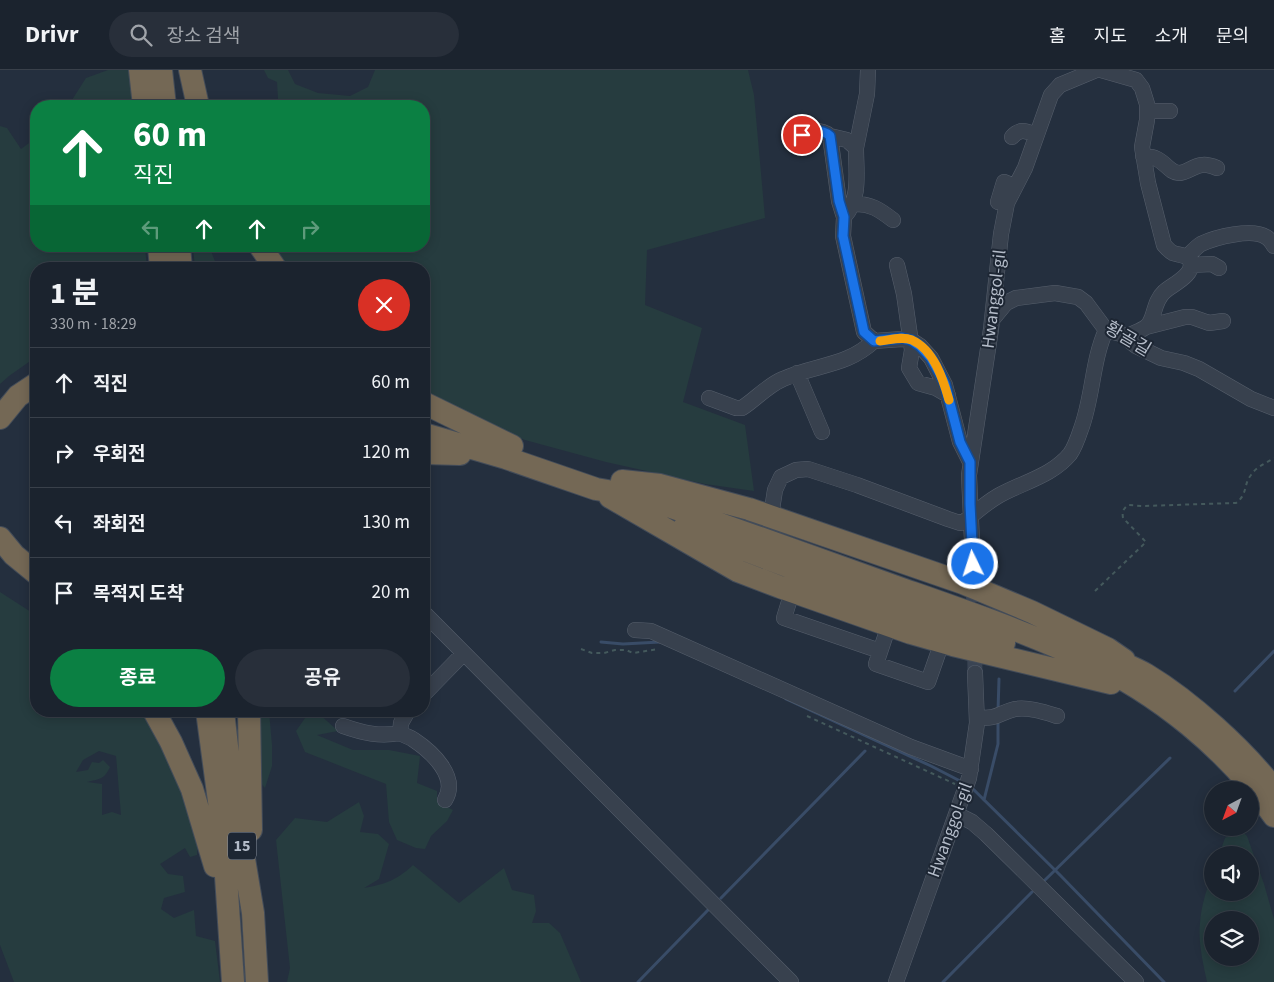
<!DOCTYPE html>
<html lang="ko">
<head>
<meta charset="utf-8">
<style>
	body { margin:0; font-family:"Source Sans 3","Noto Sans KR",sans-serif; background:#282f3a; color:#f1f3f6; height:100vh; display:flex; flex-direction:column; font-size:19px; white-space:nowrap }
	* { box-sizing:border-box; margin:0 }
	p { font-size:16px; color:#a0a4aa }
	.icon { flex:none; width:28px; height:28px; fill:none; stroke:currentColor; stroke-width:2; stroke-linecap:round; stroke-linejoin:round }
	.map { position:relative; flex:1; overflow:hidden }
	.sheet { position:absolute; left:30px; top:192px; width:400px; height:455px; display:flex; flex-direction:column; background:#1b232e; border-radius:20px; box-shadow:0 2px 12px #0003,0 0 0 1px #39404a }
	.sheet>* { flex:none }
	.guide { position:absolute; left:30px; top:30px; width:400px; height:152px; border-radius:20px; box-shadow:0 2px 12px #0003,0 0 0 1px #39404a; background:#0b8043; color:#fff; overflow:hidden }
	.needle { width:32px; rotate:221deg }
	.fabs { position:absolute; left:1204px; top:711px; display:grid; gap:10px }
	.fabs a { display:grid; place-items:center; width:55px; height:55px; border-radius:50%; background:#1b232e; box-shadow:0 2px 12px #0003,0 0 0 1px #39404a; font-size:25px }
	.pin { position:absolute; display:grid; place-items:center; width:42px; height:42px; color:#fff; margin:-21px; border:2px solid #fff; border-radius:50%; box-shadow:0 1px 5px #0007 }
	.me { position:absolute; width:55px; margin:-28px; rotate:356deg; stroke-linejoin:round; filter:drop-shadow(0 0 4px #0008) }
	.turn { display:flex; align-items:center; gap:18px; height:105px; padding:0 20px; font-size:22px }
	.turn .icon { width:65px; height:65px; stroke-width:2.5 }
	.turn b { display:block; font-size:35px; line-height:42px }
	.lanes { display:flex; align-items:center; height:48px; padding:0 20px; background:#0003; justify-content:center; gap:25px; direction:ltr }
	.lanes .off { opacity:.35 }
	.round { display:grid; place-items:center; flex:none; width:52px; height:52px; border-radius:26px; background:#282f3a }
	.summary { display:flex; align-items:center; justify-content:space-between; height:85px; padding:0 20px }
	h1 { font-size:30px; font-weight:700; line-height:38px }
	.action { display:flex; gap:10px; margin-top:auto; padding:10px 20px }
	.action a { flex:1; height:58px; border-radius:30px; background:#0b8043; color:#fff; font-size:20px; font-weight:700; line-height:58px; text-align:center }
	.action a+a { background:#282f3a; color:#f1f3f6 }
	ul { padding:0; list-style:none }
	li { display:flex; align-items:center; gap:15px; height:70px; padding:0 20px; border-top:1px solid #39404a }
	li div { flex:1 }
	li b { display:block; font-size:19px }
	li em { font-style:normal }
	header { display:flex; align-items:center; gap:30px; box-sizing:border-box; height:70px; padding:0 25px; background:#1b232e; border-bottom:1px solid #39404a }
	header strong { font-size:24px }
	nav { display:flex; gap:28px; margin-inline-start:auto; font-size:18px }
	.search { width:350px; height:45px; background:#282f3a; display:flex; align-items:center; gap:12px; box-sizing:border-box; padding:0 18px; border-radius:28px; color:#a0a4aa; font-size:19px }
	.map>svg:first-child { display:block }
</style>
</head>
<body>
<header>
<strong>Drivr</strong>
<div class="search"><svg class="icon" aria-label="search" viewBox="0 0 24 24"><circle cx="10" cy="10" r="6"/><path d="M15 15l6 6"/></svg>장소 검색</div>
<nav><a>홈</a><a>지도</a><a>소개</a><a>문의</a></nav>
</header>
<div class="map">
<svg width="1274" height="912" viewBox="0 0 1274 912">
	<rect width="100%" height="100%" fill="#242f3e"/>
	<path fill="#263c3f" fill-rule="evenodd" d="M108,0h22l3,36h-61v-6l14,-22z
		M264,0h24l7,14 23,9 32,3 18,-9 7,-17h373l6,25 11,123 -118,32 -2,55 57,23 -19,74 62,23 9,66 -49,-7 -99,-22 -81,-22 -32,-12 -69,-33v-126h-141l-16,-23h157v-140h-152l6,-7 -1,-17 -9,-4z
		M0,56l7,2 14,21 8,-6 7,7v96h109l2,23h-111v88l-27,19 -9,8z
		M193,176h16l9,23h-23z
		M0,522l31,20 5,10v89h106l9,9 17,29 30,90 -1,16 -7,2 -5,-9 -25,16 8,10 15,2 2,16 -21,6 -3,11 13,9 20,-8 2,26 19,5 5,41h-206l-14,-37zM99,681l17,5 5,59 -9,-3 -10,3v-31l-15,-2c12,-3 17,-2 23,-15l-7,-7 -4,3 -7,-1 -4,8 -12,2 7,-12z
		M255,641h14l3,34v21l-7,22 -7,-8z
		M310,641h6l22,20 -21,4 36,15h36l31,6 -3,27 20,8v11l16,8 -6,11 -16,15 -6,13 -9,-1 -19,-8 -8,-18 -3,-38 -81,-32 -9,-21z
		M359,732l5,14 -4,16 18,2 11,10 -10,35 -15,9c22,-4 33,-8 49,-23l46,38 45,-35 8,22 22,5 2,16 -4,12h17l11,10 21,49h-294l3,-14 -14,-128 19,-22 32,4z
		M1241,760l6,6 17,48 10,35v63h-67c-4,-19 -9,-40 -7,-59 1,-17 7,-34 12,-50v19h38v-37h-31l6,-17zM1212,850h38v38h-38z"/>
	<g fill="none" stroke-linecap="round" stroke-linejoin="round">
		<path stroke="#394c67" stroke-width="3" d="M601,572l22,2 37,-2
			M1235,621l39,-40
			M786,629l145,67 33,17
			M998,641l1,-32
			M971,717l89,88 104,107
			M984,730l14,-56v-24
			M1045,810l125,-122
			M721,828l144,-147
			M638,912l70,-72
			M943,912l89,-90"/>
		<path stroke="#3a4453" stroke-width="15" stroke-dasharray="15 8" stroke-linecap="butt" d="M973,494l2,109"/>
		<defs>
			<path id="minor" d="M1101,0l35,10 6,8 5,16v16l-5,27 6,36 16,62c3,3 5,6 9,8 5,2 15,2 17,8 6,14 -19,24 -26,31 -11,10 -9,27 -17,34 -5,5 -15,7 -21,11
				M1147,41h23
				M830,66l17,4 9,8c0,24 5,51 -12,69
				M1012,67c8,-9 14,-6 24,-2
				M802,68l2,-7c9,-1 19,-1 26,5l9,65 5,16 -1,19 21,96 10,9 28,-2 9,1 9,6 11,12 14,27 15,57 10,20
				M856,78l11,-54 1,-24
				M1143,86c22,0 23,16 36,17 8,0 14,-7 23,-8 5,-1 10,1 15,3
				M998,132l6,-20 10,4
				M854,134c16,-1 26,6 39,16
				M1187,187c4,-4 9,-10 14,-13 15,-7 51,-16 65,-7 4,2 6,6 8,9
				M897,195l7,29 8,56 -3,18 9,15 18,5 12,7
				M1191,195l21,-1 7,4
				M992,250l14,-17 10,-5 39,-5 23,4 8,6 20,27 15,4 15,12 25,12 23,5 15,6 52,30 23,9
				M1146,257l39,-10h7l17,6 14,-2
				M797,303l25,59
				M709,328l27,10h6c14,-9 26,-23 41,-29 33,-15 63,-12 91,-38
				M771,446l4,-26 6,-13 15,-7 12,-1 49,16 91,34 12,4 5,-2c11,-9 21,-18 33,-25 25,-14 54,-20 72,-42 5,-7 8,-16 11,-25 12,-32 11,-68 25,-99
				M973,494l-4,-89 22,-146 10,-95 6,-31 18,-35 26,-73 9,-10 36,-15
				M792,522l-8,26 96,33
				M424,543l367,369
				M889,555l-13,39 52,18 14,-40
				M635,560l16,1 260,116 60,22
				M424,624l40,-41
				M408,641l-7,12 -1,10c5,3 10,4 14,7 18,12 45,37 31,60
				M977,647c21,3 21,-4 38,-8 14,-2 29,3 42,7
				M343,656c20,7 37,11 57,7
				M956,744l16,8 14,12 150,148
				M896,912l73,-204 8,-55 -2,-50"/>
			<path id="highway" d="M140,0l4,36
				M161,0l4,36
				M190,0l8,36
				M159,176l2,23
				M179,176l2,23
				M260,176l16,23
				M424,333l88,43
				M0,348l18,-22 18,-12
				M424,364l82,24 90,31 29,5 38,10c81,28 161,57 242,86 60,21 121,42 179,69 74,34 143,90 190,157
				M424,383l36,1
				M622,411l38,4 89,24 214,74 69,29 76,37 16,11
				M610,427l128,74 42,16 131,46 42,12 158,38
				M684,457l164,62 156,54
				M0,468l14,17 22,18
				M1109,587c12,6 26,11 38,18 43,26 96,74 127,114
				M154,641l17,31 21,47 23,77
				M207,641l16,120 10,151
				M223,641l8,70 22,132 4,69
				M249,641l2,119"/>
		</defs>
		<use href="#minor" stroke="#565f6c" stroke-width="16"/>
		<use href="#highway" stroke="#434c59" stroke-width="24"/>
		<path stroke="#44595c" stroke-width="2" stroke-dasharray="4 4" stroke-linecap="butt" d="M1095,521l51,-49 -23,-24c-1,-6 0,-9 5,-13l14,1 94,-3c12,-9 7,-18 15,-28 5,-8 15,-12 23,-17
			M581,579l11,4h12l11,-3h11l7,3 26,-4
			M807,646l148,68"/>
		<use href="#minor" stroke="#38414e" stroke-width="15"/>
		<use href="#highway" stroke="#746855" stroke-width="22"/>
	</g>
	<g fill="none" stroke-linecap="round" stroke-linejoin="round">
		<defs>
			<path id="route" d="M802,65l2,-4c9,-1 20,-1 26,5l9,65 5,16 -1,19 21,96 10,9 28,-3 9,2 9,6 11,12 9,16 5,10 15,58 10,20v42l3,60"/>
		</defs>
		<use href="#route" stroke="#114b97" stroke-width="12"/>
		<use href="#route" stroke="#1a73e8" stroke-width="9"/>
		<path stroke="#f59e0b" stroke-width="9" d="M880,271c10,-1 22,-5 32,-1 22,10 31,39 37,60"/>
	</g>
	<g text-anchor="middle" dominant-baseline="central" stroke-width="4" stroke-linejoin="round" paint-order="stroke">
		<rect fill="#1d2633" stroke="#878f9c" stroke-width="1" x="228" y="762.5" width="28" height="27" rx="4"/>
		<g font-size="16" font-weight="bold" fill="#b4bcc9">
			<text x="242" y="776">15</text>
		</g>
		<g font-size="18" fill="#b4bcc9" stroke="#1d2633">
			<text transform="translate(994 229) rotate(-83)">Hwanggol-gil</text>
			<text transform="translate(1128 269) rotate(31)">황골길</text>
			<text transform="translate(950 760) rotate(-70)">Hwanggol-gil</text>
		</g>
	</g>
</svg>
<div class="fabs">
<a><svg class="needle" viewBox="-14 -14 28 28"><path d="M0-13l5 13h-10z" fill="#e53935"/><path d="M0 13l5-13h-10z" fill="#a0a4aa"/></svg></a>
<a><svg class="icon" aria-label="sound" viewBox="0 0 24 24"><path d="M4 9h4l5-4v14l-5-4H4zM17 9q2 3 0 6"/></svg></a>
<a><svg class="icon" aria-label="layers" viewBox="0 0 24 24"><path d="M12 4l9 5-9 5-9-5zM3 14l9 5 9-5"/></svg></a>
</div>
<div class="pin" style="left:802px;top:65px;background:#d93025"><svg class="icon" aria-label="arrive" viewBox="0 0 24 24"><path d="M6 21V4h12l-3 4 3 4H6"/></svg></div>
<svg class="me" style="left:973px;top:494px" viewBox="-20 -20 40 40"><circle r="17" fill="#1a73e8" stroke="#fff" stroke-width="3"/><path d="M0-11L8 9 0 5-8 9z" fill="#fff"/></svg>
<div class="guide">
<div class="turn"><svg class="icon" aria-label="ahead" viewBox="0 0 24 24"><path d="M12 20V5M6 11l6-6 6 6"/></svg><div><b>60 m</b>직진</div></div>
<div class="lanes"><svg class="icon off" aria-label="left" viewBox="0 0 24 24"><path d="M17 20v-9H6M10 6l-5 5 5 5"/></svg><svg class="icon" aria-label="ahead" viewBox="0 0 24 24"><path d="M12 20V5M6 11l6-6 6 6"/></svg><svg class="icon" aria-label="ahead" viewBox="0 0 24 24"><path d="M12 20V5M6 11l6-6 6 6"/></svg><svg class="icon off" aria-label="right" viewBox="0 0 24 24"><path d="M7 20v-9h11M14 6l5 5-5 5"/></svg></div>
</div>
<section class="sheet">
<div class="summary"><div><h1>1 분</h1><p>330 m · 18:29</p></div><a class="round" style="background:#d93025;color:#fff"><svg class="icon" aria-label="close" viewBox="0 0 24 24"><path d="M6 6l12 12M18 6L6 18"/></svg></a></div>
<ul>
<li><svg class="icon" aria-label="ahead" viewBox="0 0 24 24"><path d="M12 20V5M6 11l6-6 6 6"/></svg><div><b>직진</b></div><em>60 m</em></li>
<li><svg class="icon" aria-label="right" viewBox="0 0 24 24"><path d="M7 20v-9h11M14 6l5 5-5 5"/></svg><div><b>우회전</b></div><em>120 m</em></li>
<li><svg class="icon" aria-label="left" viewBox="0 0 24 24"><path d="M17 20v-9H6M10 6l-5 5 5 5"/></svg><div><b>좌회전</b></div><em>130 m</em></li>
<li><svg class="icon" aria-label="arrive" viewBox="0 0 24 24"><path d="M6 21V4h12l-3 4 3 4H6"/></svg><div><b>목적지 도착</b></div><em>20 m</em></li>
</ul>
<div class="action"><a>종료</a><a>공유</a></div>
</section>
</div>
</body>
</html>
